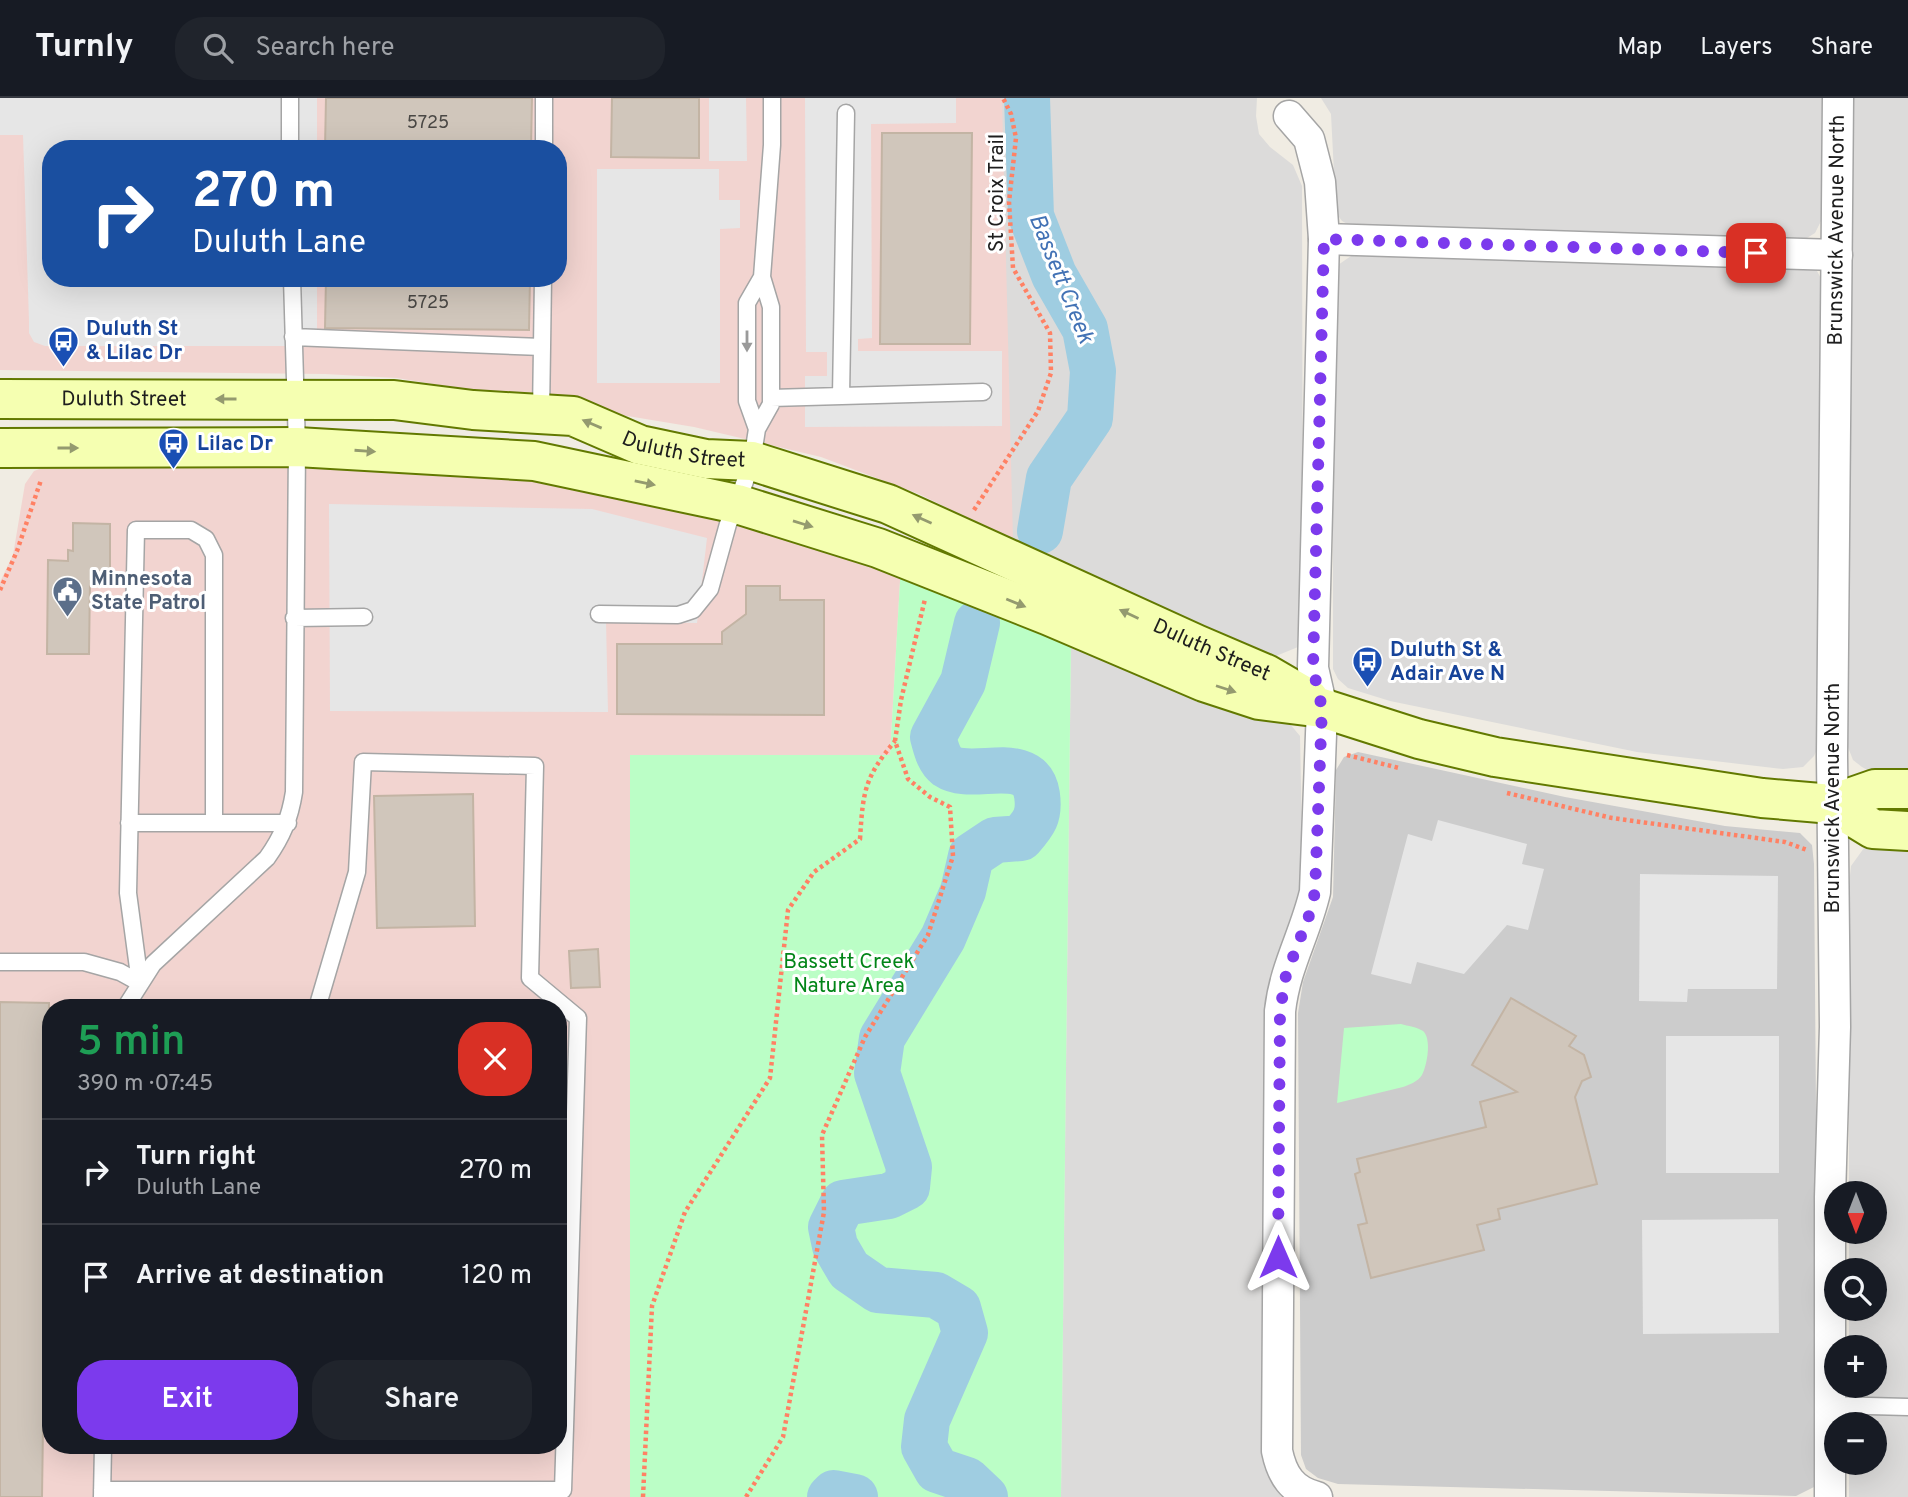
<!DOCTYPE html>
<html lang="en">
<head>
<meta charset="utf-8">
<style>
	body { margin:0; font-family:Overpass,sans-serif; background:#20242c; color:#f1f3f6; height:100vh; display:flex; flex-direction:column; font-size:26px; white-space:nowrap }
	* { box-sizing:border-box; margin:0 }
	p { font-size:23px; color:#9ea1a6 }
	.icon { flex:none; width:38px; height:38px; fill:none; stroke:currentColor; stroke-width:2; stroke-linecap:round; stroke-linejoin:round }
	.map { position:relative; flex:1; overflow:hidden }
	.details { position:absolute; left:42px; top:901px; width:525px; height:455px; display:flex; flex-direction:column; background:#171b24; border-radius:28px; box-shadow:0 7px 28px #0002 }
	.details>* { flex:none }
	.guide { position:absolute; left:42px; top:42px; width:525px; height:147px; border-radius:28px; box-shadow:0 7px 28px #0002; background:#1a4fa0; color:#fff; overflow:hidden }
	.needle { width:46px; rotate:180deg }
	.tools { position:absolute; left:1824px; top:1083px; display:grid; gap:14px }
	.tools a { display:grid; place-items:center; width:63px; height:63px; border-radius:50%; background:#171b24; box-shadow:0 7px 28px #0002; font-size:35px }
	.pin { position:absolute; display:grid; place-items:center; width:60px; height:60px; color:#fff; margin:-30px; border-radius:14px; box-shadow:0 4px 10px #0006 }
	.me { position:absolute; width:77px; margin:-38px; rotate:0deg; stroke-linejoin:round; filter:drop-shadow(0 0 5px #0008) }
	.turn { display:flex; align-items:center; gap:24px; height:147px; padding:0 35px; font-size:32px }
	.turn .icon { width:91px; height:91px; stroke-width:2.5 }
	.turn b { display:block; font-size:49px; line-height:60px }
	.round { display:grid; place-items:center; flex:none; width:74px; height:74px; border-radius:28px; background:#20242c }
	.overview { display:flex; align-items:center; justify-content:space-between; height:119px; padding:0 35px }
	h1 { font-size:42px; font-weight:600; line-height:52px; color:#1e9e55 }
	.action { display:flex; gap:14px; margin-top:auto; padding:14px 35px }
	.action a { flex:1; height:80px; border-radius:28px; background:#7c3aed; color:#fff; font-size:28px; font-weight:600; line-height:80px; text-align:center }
	.action a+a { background:#20242c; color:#f1f3f6 }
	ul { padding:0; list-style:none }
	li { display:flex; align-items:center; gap:21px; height:105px; padding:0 35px; border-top:2px solid #363941 }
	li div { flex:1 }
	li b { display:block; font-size:26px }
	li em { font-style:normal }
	header { display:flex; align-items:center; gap:42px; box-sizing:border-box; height:98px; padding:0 35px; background:#171b24; border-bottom:2px solid #363941 }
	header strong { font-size:33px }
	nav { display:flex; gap:38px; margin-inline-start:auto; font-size:24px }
	.search { width:490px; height:63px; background:#20242c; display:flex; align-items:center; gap:18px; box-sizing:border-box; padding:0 24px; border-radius:28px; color:#9ea1a6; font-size:26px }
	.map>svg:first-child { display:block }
</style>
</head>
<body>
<header>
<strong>Turnly</strong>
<div class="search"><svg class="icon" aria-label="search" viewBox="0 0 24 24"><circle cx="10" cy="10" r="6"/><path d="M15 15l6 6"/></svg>Search here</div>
<nav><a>Map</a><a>Layers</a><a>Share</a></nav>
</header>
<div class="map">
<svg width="1908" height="1399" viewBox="0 0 1908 1399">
	<rect width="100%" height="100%" fill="#f0ece3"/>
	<path fill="#dcdbda" d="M1001,0h256l-1,18 3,18 11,13 23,18 9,21 1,450 -5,11 -22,9 -18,-1 -246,-116z
		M1321,0h504l-3,121 -7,14 -8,5 -456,-12 -9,-5 -6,-8 -5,-99z
		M1853,0h55v677l-33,-1 -13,-7 -9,-7 -7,-18z
		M1351,158l455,8 11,7 8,15 -5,457 -6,13 -11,11 -20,2 -146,-17 -247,-51 -42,-13 -10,-9 -5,-10v-393l5,-11z
		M1071,544l219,82 10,12 3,153 -32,96 -6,50 5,440 11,22h-220z
		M1882,745l26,1v653h-59v-34h25v-39h-25v-38h25v-38l-25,-1v-38h25v-39h-25v-38h25v-38l-25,-1v-308l2,-19 13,-18z"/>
	<path fill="#f2d4d0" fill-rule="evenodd" d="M0,0h1002l11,442 -94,-46 -98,-37 -127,-30 -297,-49 -72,-4 -325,-4zM51,51h507v129h-507z
		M423,367l182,23 296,76 -11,191h-260v742h-630v-915l13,-27 12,-71 9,-13 11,-4zM51,910h507v438h-507z"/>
	<path fill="#ccc" d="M1358,654l207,45 160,29 75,7 12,12 2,19 5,612 -5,11 -18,9 -458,-12 -20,-6 -12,-9 -5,-14 -3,-442 5,-31 30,-85 3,-127 8,-13z"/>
	<path fill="#bbfec6" d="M901,466l170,78 -10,855h-431v-742h260z
		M1401,926c7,2 16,3 22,7 9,8 4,34 -1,44 -5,7 -11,9 -19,12l-66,16 7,-75z"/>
	<path fill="#e6e6e6" d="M0,0h317v51h-266v129h266v68h-272l-11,-4 -5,-9v-12l-6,-186h-23z
		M709,0h37l1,63h-38z
		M805,0h151v25l-85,1 1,214 -14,1v12h144v75l-197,1v-51h22v-24h-21z
		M597,71h122v31h21v28l-20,1v154h-123z
		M329,406l263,5 115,29 -10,85 -91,-2 2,91 -278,-1z
		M1438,722l89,24 -5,20 22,5 -16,61 -21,-5 -43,49 -47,-12 -6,22 -40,-10 37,-140 24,7z
		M1640,776l138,2 -1,113h-89l-1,13 -48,-1z
		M1666,938h113v137h-113z
		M1778,1121l1,114 -136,1 -1,-114z"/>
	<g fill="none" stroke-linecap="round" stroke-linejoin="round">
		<path stroke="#9fcde1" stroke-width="46" d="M1027,0l4,118 23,59 31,54 8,42 -3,47 -41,60 -9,53
			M977,525l-14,59 -30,55c3,10 5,22 14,29 25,17 83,-15 90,29 3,21 -3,28 -16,43l-26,2 -24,16 -8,35 -20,47 -61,100 -5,35 32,94 -2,20 -18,9 -46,7 -12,24 4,19 14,24 29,20 58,5 22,13 7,25 -38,87 -3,27 13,23 30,10 18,17
			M830,1399l4,-4 21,4"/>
	</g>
	<path fill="#d0c6bb" stroke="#c3b4a4" stroke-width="2" d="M326,0h206l-1,51h-206z
		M612,0h87v60l-88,-1z
		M882,35h90l-2,211h-90z
		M326,180h204l-1,52 -204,-2z
		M73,425l37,1v57h-20l-1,73h-42l1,-94 20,1v-11l5,1z
		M746,488h34v14h44v115l-207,-1v-70h105v-12l24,-18z
		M473,696l2,132 -98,2 -3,-132z
		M598,851l2,38 -29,1 -2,-37z
		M1511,900l65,38 -7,10 15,9 7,22 -9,4 -7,16 22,87 -99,25 2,10 -23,6 7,25 -113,28 -13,-53 9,-2 -12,-49 5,-2 -3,-13 129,-32 -6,-25 37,-10 -45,-27z
		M0,904l49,1 -7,494h-42z"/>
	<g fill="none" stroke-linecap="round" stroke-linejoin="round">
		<defs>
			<path id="lane" d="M290,0v51
				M544,51v-51
				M293,239l249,10 -1,66
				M542,249l1,-69
				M841,298l5,-283
				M771,300l212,-6
				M757,331l-10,-28v-98l15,-26
				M599,516l79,1 15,-5 17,-21 18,-65 9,-20 15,-43 5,-32 14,-25v-97l-9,-30 10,-132v-47
				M294,520l70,-1
				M129,725h159
				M0,864h84l36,10 20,11
				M140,885l-12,-90 8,-363h55l15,9 8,16v268
				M125,910l28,-44 114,-106c15,-21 23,-40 27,-66l3,-345 -5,-169
				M1830,1307l78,2
				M102,1392h461l15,-472 -48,-40 5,-212 -172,-4 -6,110 -40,136
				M102,1399l1,-51"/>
			<g id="street">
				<path d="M1289,18l20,23 11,43 4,57 -11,429 9,40 -7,184c-10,43 -30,74 -35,119l-3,440c5,24 15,40 40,46"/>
				<path d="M1324,141l513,16"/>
				<path id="s1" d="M1830,1399v-300l5,-170 -3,-271 6,-658"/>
			</g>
			<g id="secondary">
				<path id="s2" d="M0,301l394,1 79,10 100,6 67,29 66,14 46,2 136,43 308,140 70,30 43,25"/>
				<path d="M0,350l297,-1 237,14 203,43 141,44 169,67 157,67 55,18 63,8 97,31 76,18 267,41 70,6 41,25 35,2"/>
				<path d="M1832,706l43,-15h33"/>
			</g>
		</defs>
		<use href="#lane" stroke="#a5a5a5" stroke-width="19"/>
		<use href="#street" stroke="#a5a5a5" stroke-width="33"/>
		<use href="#secondary" stroke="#627900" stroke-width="42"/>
		<path stroke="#ff8164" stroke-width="4.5" stroke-dasharray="3.5 3.5" stroke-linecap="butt" d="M974,412l64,-99 13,-38 -1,-40 -37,-65 -4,-66 7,-64 -5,-24 -8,-16
			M0,492l17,-39 24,-71
			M1347,657l52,13
			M1507,695l105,25 173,24 22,8
			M643,1399l9,-191 33,-94 85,-134 18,-168 26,-38 46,-33c3,-47 4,-61 35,-98
			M746,1399l37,-60 41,-225 -2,-77 43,-98 63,-102 25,-79 -3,-49 -20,-10 -22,-18 -13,-38 6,-41 24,-101"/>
		<use href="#lane" stroke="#fff" stroke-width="16"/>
		<use href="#street" stroke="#fff" stroke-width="30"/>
		<use href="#secondary" stroke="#f5ffb1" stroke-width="38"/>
	</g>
	<defs><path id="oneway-solid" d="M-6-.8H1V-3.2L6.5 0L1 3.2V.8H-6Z" transform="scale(1.75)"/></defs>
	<use fill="#9a9a9a" href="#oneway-solid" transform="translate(747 243) rotate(90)"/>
	<g fill="#949a6f">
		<use href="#oneway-solid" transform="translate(226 301) rotate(180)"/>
		<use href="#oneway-solid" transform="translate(592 326) rotate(-157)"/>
		<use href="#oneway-solid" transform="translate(68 350)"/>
		<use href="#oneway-solid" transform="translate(365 353) rotate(4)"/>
		<use href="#oneway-solid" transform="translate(645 385) rotate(12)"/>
		<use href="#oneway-solid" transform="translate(922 421) rotate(-156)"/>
		<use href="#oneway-solid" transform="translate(803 426) rotate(17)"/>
		<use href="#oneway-solid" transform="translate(1016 505) rotate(22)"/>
		<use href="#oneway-solid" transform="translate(1129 516) rotate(-155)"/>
		<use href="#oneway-solid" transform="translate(1226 591) rotate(18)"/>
	</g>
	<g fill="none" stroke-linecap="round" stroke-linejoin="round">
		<path stroke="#7c3aed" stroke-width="12" stroke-dasharray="0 21.6" d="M1278,1159l2,-246 6,-36 24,-62 5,-21 7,-184 -9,-40 11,-429 432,14"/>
	</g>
	<defs>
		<symbol id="bus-pin" viewBox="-11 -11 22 30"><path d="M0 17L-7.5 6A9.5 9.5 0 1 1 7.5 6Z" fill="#1a4fb4" stroke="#fff"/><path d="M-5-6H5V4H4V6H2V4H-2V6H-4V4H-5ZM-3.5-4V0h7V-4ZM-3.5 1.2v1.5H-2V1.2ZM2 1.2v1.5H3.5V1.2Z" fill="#fff"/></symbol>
		<symbol id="civic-pin" viewBox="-11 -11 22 30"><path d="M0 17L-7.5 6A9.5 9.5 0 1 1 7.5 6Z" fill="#5c6f8a" stroke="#fff"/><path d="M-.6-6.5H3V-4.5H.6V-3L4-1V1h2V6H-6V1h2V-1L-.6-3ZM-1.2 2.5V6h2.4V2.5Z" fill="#fff"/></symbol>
	</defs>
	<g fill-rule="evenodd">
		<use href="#bus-pin" x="46" y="226" width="35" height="47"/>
		<use href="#bus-pin" x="156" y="328" width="35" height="47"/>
		<use href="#civic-pin" x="50" y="476" width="35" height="47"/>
		<use href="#bus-pin" x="1350" y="546" width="35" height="47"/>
	</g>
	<g text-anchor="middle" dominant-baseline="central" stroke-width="6" stroke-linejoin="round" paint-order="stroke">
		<g font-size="18" fill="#4a4845">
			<text x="428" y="25">5725</text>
			<text x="428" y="205">5725</text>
		</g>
		<g font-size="21" fill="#1e1e1e" stroke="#fff">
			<text transform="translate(997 95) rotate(-90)">St Croix Trail</text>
			<text stroke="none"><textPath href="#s1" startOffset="1267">Brunswick Avenue North</textPath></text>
			<text stroke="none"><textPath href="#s2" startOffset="124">Duluth Street</textPath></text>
			<text stroke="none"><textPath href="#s2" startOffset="691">Duluth Street</textPath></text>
			<text stroke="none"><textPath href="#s2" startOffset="1258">Duluth Street</textPath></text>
			<text transform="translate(1833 700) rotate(-90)">Brunswick Avenue North</text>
		</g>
		<g font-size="21" font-weight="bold" fill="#164399" stroke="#fff" text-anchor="start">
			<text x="86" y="231">Duluth St<tspan x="86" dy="24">&amp; Lilac Dr</tspan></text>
			<text x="197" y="346">Lilac Dr</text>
			<text x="1390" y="552">Duluth St &amp;<tspan x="1390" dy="24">Adair Ave N</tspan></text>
		</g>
		<g font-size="21" font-weight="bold" fill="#4e5e75" stroke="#fff" text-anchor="start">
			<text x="91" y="481">Minnesota<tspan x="91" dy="24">State Patrol</tspan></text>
		</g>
		<g font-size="21" fill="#028518" stroke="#fff">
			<text x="849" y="864">Bassett Creek<tspan x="849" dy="24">Nature Area</tspan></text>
		</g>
		<g font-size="23" font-style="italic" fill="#4272b5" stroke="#fff">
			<text transform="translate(1060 181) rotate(68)">Bassett Creek</text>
		</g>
	</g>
</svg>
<div class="tools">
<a><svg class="needle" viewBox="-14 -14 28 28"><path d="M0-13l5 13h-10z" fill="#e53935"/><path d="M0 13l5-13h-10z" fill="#9ea1a6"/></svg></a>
<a><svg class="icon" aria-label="search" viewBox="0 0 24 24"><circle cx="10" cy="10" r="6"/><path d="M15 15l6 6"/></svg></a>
<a>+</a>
<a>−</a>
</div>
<div class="pin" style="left:1756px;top:155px;background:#d93025"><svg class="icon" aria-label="arrive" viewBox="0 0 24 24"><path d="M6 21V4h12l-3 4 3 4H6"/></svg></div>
<svg class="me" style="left:1278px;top:1159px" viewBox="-20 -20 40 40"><path d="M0-17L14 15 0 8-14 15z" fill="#7c3aed" stroke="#fff" stroke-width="4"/></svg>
<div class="guide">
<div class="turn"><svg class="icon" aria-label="right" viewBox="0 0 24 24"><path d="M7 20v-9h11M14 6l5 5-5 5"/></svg><div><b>270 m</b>Duluth Lane</div></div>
</div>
<section class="details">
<div class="overview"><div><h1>5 min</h1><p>390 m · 07:45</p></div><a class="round" style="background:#d93025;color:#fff"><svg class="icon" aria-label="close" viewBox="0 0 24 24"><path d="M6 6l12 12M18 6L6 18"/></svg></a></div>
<ul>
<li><svg class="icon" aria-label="right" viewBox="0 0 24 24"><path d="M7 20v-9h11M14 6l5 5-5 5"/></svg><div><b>Turn right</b><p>Duluth Lane</p></div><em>270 m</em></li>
<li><svg class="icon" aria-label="arrive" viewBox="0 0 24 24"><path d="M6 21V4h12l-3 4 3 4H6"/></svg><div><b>Arrive at destination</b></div><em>120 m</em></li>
</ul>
<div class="action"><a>Exit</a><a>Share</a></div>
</section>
</div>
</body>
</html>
